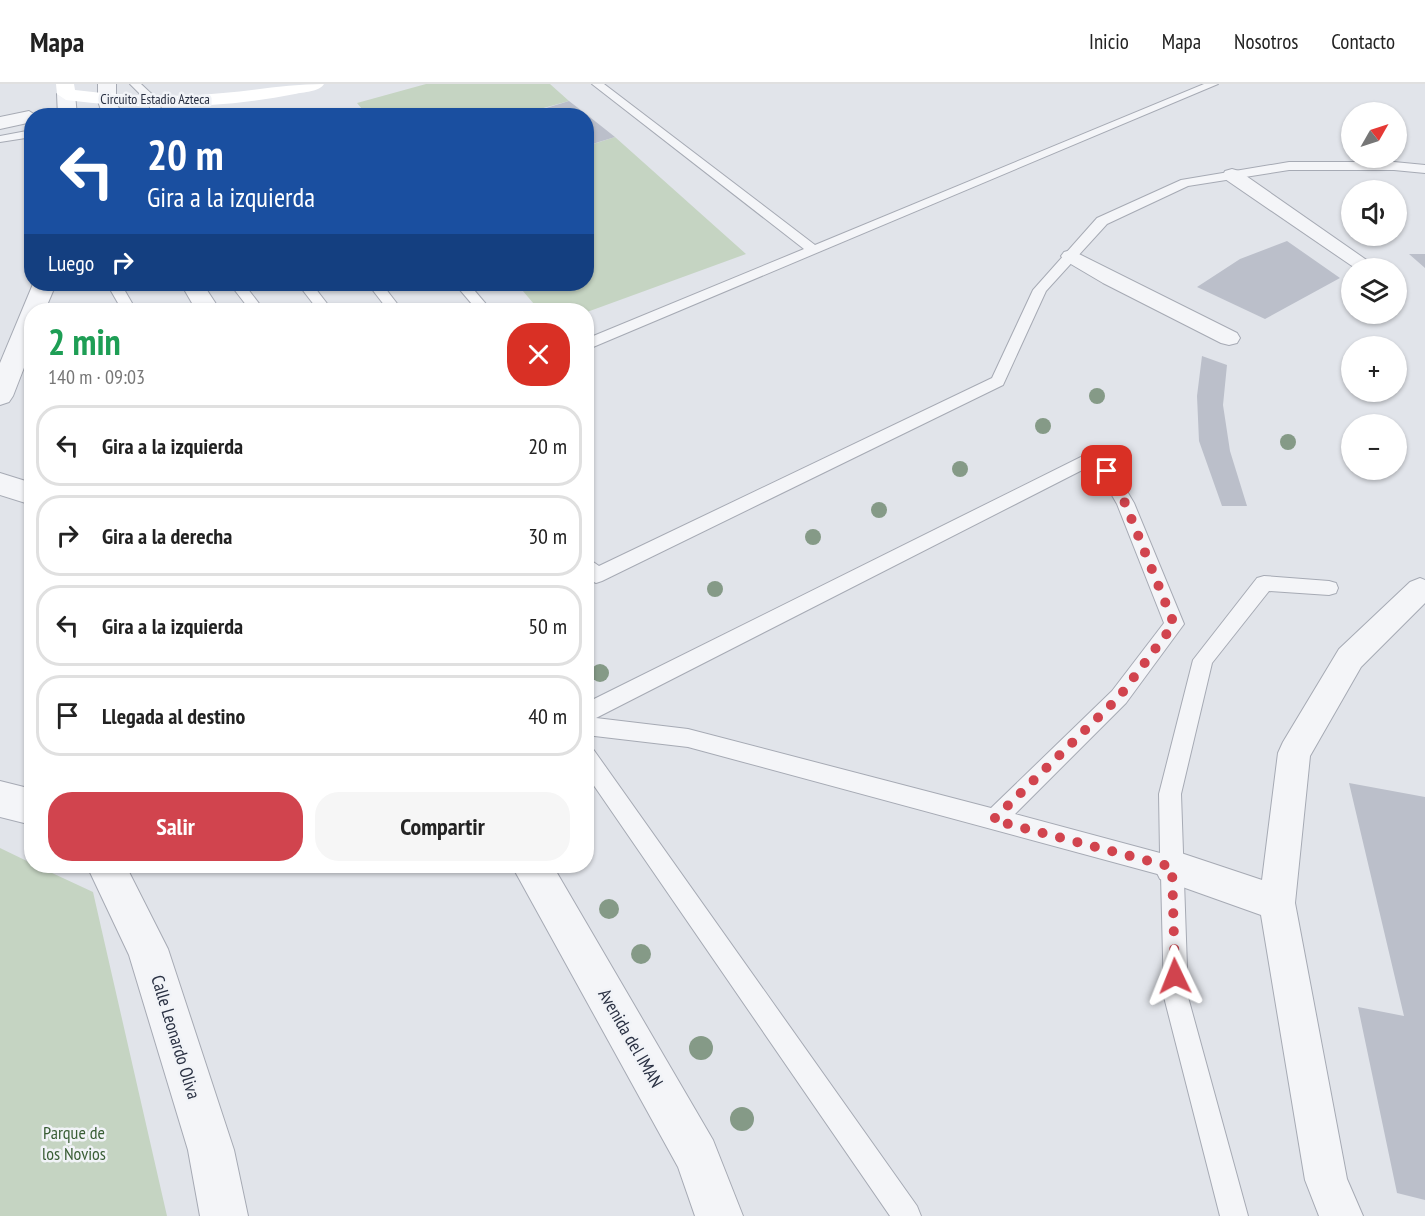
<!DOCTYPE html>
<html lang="es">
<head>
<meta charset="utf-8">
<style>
	body { margin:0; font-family:"PT Sans Narrow",sans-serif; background:#f6f6f6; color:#222; height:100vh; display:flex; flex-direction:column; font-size:22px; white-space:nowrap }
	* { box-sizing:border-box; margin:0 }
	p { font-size:20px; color:#767676 }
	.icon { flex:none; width:33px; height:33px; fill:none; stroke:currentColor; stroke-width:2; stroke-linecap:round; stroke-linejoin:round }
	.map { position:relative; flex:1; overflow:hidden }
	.side { position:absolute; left:24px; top:219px; width:570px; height:570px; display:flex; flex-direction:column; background:#fff; border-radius:24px; box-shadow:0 2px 4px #0004 }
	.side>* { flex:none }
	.hud { position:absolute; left:24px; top:24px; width:570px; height:183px; border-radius:24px; box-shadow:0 2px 4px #0004; background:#1a4fa0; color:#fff; overflow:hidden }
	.needle { width:39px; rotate:51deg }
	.fabs { position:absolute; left:1341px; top:18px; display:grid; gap:12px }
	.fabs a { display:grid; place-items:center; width:66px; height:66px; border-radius:50%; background:#fff; box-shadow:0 2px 4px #0004; font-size:30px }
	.pin { position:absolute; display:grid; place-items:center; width:51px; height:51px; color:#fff; margin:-26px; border-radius:12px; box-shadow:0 3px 9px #0006 }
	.me { position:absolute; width:66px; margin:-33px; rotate:358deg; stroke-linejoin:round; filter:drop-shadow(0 0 4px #0008) }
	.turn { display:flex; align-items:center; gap:21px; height:126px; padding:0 24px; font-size:27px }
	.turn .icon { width:78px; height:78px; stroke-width:2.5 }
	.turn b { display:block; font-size:42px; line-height:51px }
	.then { display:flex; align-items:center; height:57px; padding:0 24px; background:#0003; gap:12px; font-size:22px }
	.round { display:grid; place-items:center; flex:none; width:63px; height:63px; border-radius:24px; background:#f6f6f6 }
	.summary { display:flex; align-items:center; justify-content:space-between; height:102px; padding:0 24px }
	h1 { font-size:36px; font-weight:800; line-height:45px; color:#1e9e55 }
	.button { display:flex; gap:12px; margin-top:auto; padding:12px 24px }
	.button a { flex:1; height:69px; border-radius:24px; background:#d1444e; color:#fff; font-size:24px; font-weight:800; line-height:69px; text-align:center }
	.button a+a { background:#f6f6f6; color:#222 }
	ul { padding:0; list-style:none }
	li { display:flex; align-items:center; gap:18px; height:81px; margin:0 12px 9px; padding:0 12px; border:3px solid #e0e0e0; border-radius:24px }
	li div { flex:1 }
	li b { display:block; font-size:22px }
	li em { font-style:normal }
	header { display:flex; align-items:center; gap:36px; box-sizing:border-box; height:84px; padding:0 30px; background:#fff; border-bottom:2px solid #e0e0e0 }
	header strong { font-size:28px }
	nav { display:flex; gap:33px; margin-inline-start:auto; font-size:21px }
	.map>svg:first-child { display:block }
</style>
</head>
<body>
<header>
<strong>Mapa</strong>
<nav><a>Inicio</a><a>Mapa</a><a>Nosotros</a><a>Contacto</a></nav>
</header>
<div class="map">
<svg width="1425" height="1132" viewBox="0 0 1425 1132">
	<rect width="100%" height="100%" fill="#e1e4ea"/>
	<path fill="#c5d4c2" d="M426,0h124l19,17 -51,14h-151l-10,-12z
		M615,53l131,117 -159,58 -48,-2 -22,-26h69l1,-138z
		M0,764l31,15 1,3h5l56,26 74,324h-167z"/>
	<path fill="#bbbfca" d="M569,17l17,13 29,23 -29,9v-30h-66z
		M1287,157l53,37 -75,41 -68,-32 43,-28z
		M1409,170h16v14z
		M1202,272l25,9 -4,40 7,46 17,55h-25l-23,-65 -2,-45z
		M1349,699l76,14v403l-28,-7 -39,-186 46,9z"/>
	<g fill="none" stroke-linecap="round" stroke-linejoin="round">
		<defs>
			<path id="service" d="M130,0h11l16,15 7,17h-11l-5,-14z
				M592,0h12l211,161 389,-161h14l-632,266v-11l218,-90z
				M108,29h23l5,3h-33z
				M322,29l8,1 1,2h-14z
				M32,46v7l-32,5v-6z
				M1289,78h105l31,3v8l-31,-3h-105l-101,16 -81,38 -61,67 -43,94 -401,196 -6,2 -10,-5v-21l13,9 393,-188 41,-88 64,-72 84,-38z
				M107,200h14l15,26h-14z
				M230,200h14l20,26h-14z
				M298,200h14l20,26h-14z
				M368,200h14l20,26h-14z
				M455,200h14l22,26h-14z
				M1097,365l6,2 31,52 50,121 -58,79 -111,111 145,39 -1,-59 34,-134 64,-82 7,-2 65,5 7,2 2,5 -2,5 -7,2 -60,-4 -57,72 -31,131 7,203 60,219h-28l-56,-219 -3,-122 -473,-128 -102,-12v-32zM1094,380l23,40 47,119 -52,68 -121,117 -303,-79 -92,-11z
				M586,662l7,3 324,457 4,10h-31l-304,-442z"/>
			<path id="pedestrian" d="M1232,85l7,2 139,97h-23l-130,-89 -2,-4 2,-4z
				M1071,166l166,83 3,5 -3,5 -8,2 -8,-2 -118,-60 -39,-23 -3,-4 3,-4z
				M1420,494l5,2v23l-64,64 -51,89 -15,147 52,276 16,37h-44l-14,-36 -44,-265 -101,-36 -6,-12 6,-12 12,-5 90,30 16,-127 5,-11 56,-93 71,-67z"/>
			<path id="minor" d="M98,0h18v17l6,15h-19l-5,-15z
				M29,27l8,5h-5v6l-32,7v-12z
				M181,200h22l17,26h-24z
				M0,389l32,10v22l-32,-10z
				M0,697l32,8v36l-32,-8z
				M87,782h39l42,83 66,201 14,66h-48l-12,-66 -59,-195z
				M512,782h41l160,274 30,76h-48l-17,-49z"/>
			<path id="tertiary" d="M66,4l9,6 2,22h-19l-1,-22z
				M33,200h23l-11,26h-13v37l-19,49 -4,6 -9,3v-42z"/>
		</defs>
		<use href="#service" stroke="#a6aab4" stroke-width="2"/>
		<use href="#pedestrian" stroke="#a6aab4" stroke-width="2"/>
		<use href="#minor" stroke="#a6aab4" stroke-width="2"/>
		<use href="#tertiary" stroke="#a6aab4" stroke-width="2"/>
		<use href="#service" fill="#f4f5f8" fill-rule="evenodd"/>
		<use href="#pedestrian" fill="#f4f5f8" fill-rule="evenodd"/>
		<use href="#minor" fill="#f4f5f8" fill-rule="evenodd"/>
		<use href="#tertiary" fill="#f4f5f8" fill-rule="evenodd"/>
		<path fill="#fff" fill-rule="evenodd" d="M56,0h18l1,6c49,6 98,8 148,3 34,-3 67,-9 101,-9 -5,8 -21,8 -29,10 -76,15 -153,16 -229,6l-9,-6z"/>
	</g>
	<g fill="#859a87">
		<circle cx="1097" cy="312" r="8"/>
		<circle cx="1043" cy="342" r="8"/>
		<circle cx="1288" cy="358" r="8"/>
		<circle cx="960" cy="385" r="8"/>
		<circle cx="879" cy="426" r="8"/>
		<circle cx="813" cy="453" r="8"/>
		<circle cx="715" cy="505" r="8"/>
		<circle cx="600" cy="589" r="9"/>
		<circle cx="609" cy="825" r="10"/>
		<circle cx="641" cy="870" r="10"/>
		<circle cx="701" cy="964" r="12"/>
		<circle cx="742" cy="1035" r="12"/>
	</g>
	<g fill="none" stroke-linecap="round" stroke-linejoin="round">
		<path stroke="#d1444e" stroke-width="10" stroke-dasharray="0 18" d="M1107,387l18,32 49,121 -55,73 -126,123 179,47 3,109"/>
	</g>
	<g text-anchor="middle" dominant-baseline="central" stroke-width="5" stroke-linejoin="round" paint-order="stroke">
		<g font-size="14" fill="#293042" stroke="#f1f3f7">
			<text x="155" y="15">Circuito Estadio Azteca</text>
		</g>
		<g font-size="18" fill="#293042" stroke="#f1f3f7">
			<text transform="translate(176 953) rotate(73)">Calle Leonardo Oliva</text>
			<text transform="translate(631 954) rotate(60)">Avenida del IMAN</text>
		</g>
		<g font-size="18" fill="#3a5e36" stroke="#f1f3f7">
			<text x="74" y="1048">Parque de<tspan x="74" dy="21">los Novios</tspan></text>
		</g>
	</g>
</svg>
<div class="fabs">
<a><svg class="needle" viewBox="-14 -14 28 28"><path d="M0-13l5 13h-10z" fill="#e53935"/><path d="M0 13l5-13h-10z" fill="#767676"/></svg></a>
<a><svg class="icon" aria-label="sound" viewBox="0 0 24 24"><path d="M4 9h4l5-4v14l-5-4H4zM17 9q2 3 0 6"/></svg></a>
<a><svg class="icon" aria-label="layers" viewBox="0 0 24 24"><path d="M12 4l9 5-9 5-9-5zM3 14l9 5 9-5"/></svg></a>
<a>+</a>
<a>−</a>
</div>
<div class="pin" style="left:1107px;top:387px;background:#d93025"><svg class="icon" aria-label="arrive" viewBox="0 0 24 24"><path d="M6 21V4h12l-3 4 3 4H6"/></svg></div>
<svg class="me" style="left:1175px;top:892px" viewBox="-20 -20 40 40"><path d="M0-17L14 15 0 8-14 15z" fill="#d1444e" stroke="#fff" stroke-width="4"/></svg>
<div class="hud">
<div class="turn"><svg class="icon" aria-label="left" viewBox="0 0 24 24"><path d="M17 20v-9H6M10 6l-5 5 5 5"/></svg><div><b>20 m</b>Gira a la izquierda</div></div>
<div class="then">Luego<svg class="icon" aria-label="right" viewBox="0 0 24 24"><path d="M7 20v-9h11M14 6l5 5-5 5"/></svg></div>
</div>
<section class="side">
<div class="summary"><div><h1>2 min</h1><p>140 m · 09:03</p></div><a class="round" style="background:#d93025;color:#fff"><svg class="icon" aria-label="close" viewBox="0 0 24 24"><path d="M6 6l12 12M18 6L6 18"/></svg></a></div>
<ul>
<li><svg class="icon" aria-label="left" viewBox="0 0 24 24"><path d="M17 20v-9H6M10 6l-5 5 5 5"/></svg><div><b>Gira a la izquierda</b></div><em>20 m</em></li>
<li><svg class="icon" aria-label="right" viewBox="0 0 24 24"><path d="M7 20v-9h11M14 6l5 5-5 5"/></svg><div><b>Gira a la derecha</b></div><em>30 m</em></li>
<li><svg class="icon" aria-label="left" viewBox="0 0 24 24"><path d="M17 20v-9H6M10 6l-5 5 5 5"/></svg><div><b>Gira a la izquierda</b></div><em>50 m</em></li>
<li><svg class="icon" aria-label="arrive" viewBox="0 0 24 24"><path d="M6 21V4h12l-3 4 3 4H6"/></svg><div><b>Llegada al destino</b></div><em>40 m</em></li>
</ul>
<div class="button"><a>Salir</a><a>Compartir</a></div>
</section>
</div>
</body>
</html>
